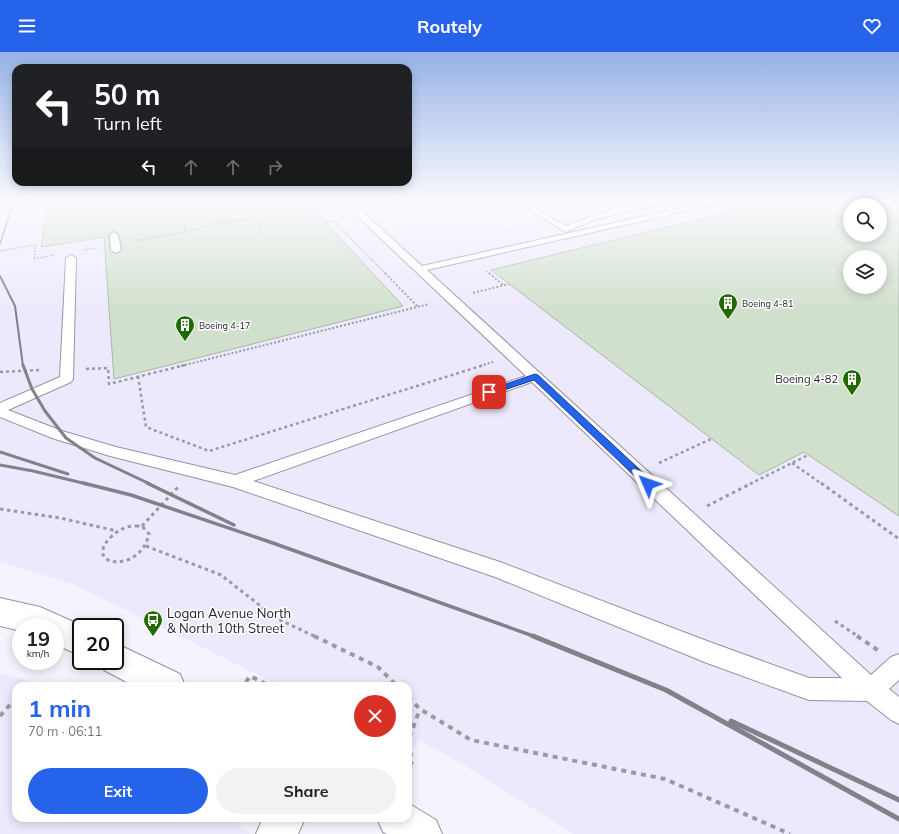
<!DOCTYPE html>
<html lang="en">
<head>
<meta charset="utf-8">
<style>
	body { margin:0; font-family:Mulish,sans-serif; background:#f2f2f2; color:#222; height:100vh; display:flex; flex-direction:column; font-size:15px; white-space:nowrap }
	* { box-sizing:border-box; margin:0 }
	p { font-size:13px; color:#767676 }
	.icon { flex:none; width:22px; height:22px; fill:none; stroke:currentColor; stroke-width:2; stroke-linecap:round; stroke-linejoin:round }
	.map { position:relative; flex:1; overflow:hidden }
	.panel { position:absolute; left:12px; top:630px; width:400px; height:140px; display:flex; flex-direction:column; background:#fff; border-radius:12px; box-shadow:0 2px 10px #0003 }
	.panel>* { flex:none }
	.banner { position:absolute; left:12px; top:12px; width:400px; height:122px; border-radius:12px; box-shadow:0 2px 10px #0003; background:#202124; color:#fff; overflow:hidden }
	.tools { position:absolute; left:843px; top:146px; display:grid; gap:8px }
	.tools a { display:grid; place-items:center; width:44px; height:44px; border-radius:50%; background:#fff; box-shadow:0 2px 10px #0003; font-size:20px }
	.speed { position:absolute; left:12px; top:566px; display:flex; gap:8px; font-size:20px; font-weight:700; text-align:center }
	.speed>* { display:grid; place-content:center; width:52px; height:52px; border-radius:50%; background:#fff; box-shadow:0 2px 10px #0003; line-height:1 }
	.speed small { font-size:10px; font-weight:400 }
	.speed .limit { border:2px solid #111; border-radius:6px; background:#fff; color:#111 }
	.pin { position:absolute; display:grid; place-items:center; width:34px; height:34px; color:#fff; margin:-17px; border-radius:8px; box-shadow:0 2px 6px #0006 }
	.me { position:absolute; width:44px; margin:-22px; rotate:313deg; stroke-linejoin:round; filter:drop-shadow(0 0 3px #0008) }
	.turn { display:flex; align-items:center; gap:14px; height:84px; padding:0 16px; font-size:18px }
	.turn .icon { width:52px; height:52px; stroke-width:2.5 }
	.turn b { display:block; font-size:28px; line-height:34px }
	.lanes { display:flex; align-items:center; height:38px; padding:0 16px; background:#0003; justify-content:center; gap:20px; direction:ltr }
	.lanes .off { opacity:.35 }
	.round { display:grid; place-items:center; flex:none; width:42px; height:42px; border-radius:21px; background:#f2f2f2 }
	.head { display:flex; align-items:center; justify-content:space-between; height:68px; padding:0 16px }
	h1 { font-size:24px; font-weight:700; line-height:30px; color:#2563eb }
	.cta { display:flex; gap:8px; margin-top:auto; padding:8px 16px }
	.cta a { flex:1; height:46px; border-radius:24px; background:#2563eb; color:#fff; font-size:16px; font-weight:700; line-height:46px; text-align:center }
	.cta a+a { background:#f2f2f2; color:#222 }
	header { display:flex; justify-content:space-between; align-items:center; height:52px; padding:0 16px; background:#2563eb; color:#fff; font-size:18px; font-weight:700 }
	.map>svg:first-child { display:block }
</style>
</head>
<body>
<header><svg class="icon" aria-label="menu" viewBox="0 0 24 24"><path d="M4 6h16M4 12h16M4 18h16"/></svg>Routely<svg class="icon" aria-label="heart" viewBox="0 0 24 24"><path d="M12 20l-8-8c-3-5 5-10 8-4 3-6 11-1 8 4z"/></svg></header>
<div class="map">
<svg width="899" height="782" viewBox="0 0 899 782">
	<rect width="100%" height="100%" fill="#f5f3fd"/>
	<path fill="#ede9fc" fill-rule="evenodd" d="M0,151h899v631h-326l-104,-66 -51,-29 -4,10 -6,-8v-55h-127l-208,-102 -73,-22zM850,153h30v30h-30zM850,205h30v30h-30z
		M0,621l23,6 11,7h-18v132h212l23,16h-251z"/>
	<path fill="#d0e0cc" stroke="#a8b7a4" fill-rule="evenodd" d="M48,151h260l95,103 -289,73 -10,-142 -63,10zM114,178l5,5 3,15 -5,4 -7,-4 -2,-15z
		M767,151h132v313l-95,-64 -45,23 -268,-205zM850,153h30v30h-30zM850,205h30v30h-30z"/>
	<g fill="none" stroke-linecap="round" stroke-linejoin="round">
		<defs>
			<path id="lane" d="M371,151h9l-16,10 58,53 281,-63h14l-4,2 -286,65 444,405 20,-18 8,-3v26l-10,9 10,8v27l-8,-4 -24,-19 -58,-1 -102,-37 -212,-86 -262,-90 -123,-31 -58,-18 -52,-21v-14l60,-26 6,-119 5,-3 5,3 -3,121 -2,3 -63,28 54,21 54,16 119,28 291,-99 -172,-163zM532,330l310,296h-33l-102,-37 -207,-79 -247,-81z
				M517,151h9l40,23c29,-12 64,-24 95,-23l-4,2 -61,14 -30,13z
				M114,180l4,3 3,15 -5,3 -5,-3 -1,-15z"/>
			<path id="secondary" d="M0,546l40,9 45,20h-4v29l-26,-12v-17h-34v4l-21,-5z
				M115,591l65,31 5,12h-51l-30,-16 -4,-9h15z
				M408,751l28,17 6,14h-55l-4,-2 -6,-14h31z
				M263,766h42l-7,16h-42z"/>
		</defs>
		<use href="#lane" stroke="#9691a6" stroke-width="2"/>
		<use href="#secondary" stroke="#9691a6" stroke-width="2"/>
		<path stroke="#9b99a2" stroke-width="1.5" stroke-dasharray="1.5 1.5" stroke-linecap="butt" d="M0,161l3,-10
			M222,165l4,6 29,-5 9,16
			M334,169l52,53
			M327,171l17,-4
			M183,172l3,8 39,-11
			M133,189l53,-9
			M84,198l13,-2
			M0,199l36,-6 -2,14 20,-4
			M486,219l4,3"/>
		<path stroke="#9b99a2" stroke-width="2" stroke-dasharray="2 2" stroke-linecap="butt" d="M385,221l33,34
			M489,221l14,12
			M473,241l36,-9
			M181,314l248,-62
			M480,314l13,-4"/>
		<path stroke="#9b99a2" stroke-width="2.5" stroke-dasharray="3 3" stroke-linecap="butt" d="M86,317l22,-1 1,16 76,-19
			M0,320l39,-2
			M138,324l8,51 63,24 275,-86
			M659,411l54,-25
			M792,411l30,21
			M750,432l58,-29"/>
		<path stroke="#9b99a2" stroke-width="3" stroke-dasharray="3.5 3.5" stroke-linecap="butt" d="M821,431l78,56
			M707,454l45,-23
			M0,457l60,9 57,13
			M136,474h6l7,8c-9,41 -68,32 -38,3 7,-7 15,-11 25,-11z
			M142,474l36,-39
			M146,494l75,29 55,43 40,19
			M835,569l24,16"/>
		<path stroke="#9b99a2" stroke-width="4" stroke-dasharray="5 5" stroke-linecap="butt" d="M314,584l64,31 19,19
			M857,584l22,15
			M246,630l4,-6 20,10
			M408,645l12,12 51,31 194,39 125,55
			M0,664l16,-18
			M410,714l2,-5 -4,-20 12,-32"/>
		<use href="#lane" fill="#fff" fill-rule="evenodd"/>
		<use href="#secondary" fill="#fff" fill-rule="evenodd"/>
		<path stroke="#828089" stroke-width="1.5" d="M0,192l13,-41"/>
		<path stroke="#828089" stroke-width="2" d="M0,224l15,30 8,60"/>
		<path stroke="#828089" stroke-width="3" d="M23,313l9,24 13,22 21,27 29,20 55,26
			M0,400l68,22
			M0,413l33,6 54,13"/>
		<path stroke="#828089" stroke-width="3.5" d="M83,431l48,12 139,47 266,95
			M147,431l87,42"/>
		<path stroke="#828089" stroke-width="5" d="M533,584l133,54 233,129
			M731,669l168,79"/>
	</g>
	<linearGradient id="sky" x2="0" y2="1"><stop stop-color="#97b2e7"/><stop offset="0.58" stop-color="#fafafe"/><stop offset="1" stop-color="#fafafe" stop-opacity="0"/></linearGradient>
	<rect width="899" height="260" fill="url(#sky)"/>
	<path fill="#2563eb" stroke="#184099" d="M535,322l3,1 114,106 1,3 -1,2h-7l-111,-106 -42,14h-6l-1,-2 1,-1z"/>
	<defs>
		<symbol id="building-pin" viewBox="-11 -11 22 30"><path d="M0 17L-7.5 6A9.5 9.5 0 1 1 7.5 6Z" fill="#216902" stroke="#fff"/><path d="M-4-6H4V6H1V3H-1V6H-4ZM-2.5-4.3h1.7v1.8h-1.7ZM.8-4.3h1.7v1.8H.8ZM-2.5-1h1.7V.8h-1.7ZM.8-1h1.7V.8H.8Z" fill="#fff"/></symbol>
		<symbol id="bus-pin" viewBox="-11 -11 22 30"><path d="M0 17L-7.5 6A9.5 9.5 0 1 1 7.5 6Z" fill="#216902" stroke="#fff"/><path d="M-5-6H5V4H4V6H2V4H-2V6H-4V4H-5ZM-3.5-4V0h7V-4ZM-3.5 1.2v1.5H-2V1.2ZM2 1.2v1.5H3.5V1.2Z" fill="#fff"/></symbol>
	</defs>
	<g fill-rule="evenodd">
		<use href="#building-pin" x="717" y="240" width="22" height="30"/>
		<use href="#building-pin" x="174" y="262" width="22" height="30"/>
		<use href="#building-pin" x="841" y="316" width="22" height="30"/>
		<use href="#bus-pin" x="142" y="557" width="22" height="30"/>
	</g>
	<g text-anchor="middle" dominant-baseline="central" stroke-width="3" stroke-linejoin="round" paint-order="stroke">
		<g font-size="9" fill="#24222a" stroke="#fff" text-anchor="start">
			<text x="742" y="251">Boeing 4-81</text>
			<text x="199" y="273">Boeing 4-17</text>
		</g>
		<g font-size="11" fill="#24222a" stroke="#fff" text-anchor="end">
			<text x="838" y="327">Boeing 4-82</text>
		</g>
		<g font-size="13" fill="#24222a" stroke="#fff" text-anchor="start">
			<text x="167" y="561">Logan Avenue North<tspan x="167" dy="15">&amp; North 10th Street</tspan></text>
		</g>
	</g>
</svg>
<div class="tools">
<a><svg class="icon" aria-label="search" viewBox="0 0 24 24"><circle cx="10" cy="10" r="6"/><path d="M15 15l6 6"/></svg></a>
<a><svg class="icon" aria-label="layers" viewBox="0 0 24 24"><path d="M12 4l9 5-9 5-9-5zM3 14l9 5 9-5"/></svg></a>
</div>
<div class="speed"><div>19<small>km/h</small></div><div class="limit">20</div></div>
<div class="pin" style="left:489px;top:340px;background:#d93025"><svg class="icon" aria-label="arrive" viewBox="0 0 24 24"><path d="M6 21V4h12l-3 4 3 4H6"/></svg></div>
<svg class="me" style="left:648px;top:432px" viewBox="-20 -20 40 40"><path d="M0-17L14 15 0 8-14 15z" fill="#2563eb" stroke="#fff" stroke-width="4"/></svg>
<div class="banner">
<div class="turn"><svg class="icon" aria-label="left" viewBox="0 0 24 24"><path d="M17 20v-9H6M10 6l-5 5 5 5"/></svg><div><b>50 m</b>Turn left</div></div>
<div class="lanes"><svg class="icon" aria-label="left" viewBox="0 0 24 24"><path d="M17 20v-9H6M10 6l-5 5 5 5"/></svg><svg class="icon off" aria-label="ahead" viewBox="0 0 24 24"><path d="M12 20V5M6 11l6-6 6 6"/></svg><svg class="icon off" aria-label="ahead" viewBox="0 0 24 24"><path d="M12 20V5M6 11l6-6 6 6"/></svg><svg class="icon off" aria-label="right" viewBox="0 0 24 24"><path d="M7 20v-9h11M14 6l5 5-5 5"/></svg></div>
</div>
<section class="panel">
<div class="head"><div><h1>1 min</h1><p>70 m · 06:11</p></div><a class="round" style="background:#d93025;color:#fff"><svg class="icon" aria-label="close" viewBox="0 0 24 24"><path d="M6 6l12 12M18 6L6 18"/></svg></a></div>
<div class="cta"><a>Exit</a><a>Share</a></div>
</section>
</div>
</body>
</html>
